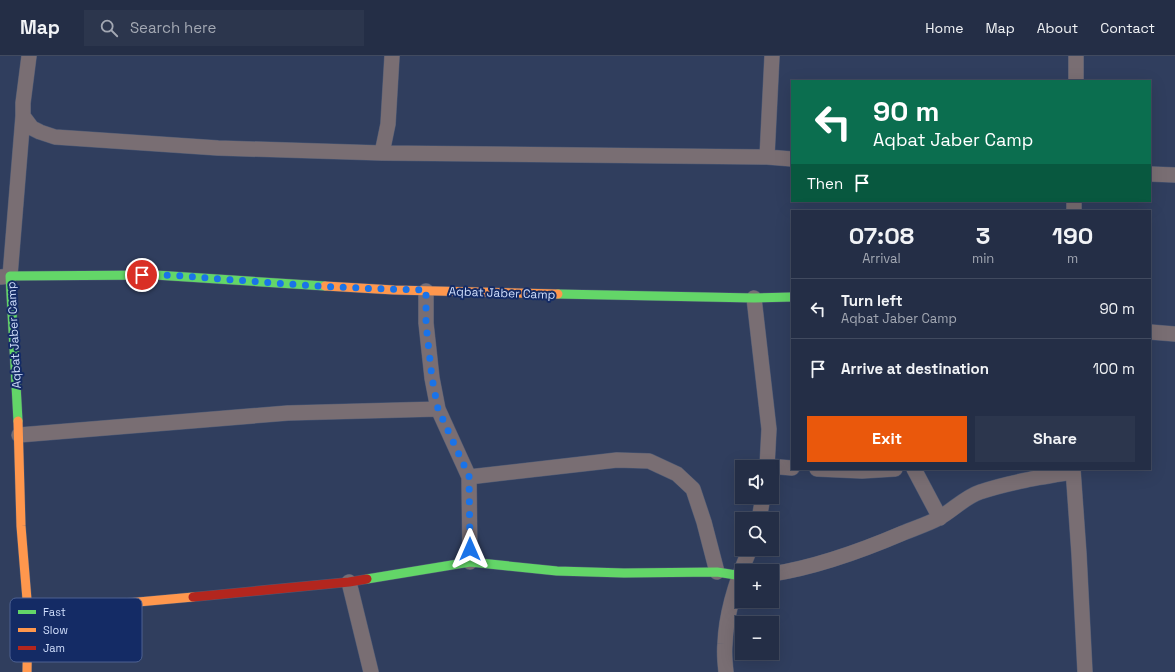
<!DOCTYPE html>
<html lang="en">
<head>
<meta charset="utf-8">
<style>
	body { margin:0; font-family:"Space Grotesk",sans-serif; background:#2c364d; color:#f1f3f6; height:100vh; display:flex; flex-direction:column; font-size:15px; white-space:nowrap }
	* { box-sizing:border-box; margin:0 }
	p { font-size:13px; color:#a3a8b3 }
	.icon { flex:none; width:22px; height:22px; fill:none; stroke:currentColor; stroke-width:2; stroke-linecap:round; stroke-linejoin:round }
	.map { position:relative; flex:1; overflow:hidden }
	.sheet { position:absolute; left:791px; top:154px; width:360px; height:260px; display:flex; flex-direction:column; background:#242e46; border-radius:0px; box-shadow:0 4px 16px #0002,0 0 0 1px #414a5f }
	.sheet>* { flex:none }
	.guide { position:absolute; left:791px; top:24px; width:360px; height:122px; border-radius:0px; box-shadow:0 4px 16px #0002,0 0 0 1px #414a5f; background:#0b6e4f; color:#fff; overflow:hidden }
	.controls { position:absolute; left:735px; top:404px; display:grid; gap:8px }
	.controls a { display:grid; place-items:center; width:44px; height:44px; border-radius:0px; background:#242e46; box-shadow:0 4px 16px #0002,0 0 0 1px #414a5f; font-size:20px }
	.pin { position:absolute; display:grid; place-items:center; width:34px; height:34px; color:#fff; margin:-17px; border:2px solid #fff; border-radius:50%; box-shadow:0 1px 4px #0007 }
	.me { position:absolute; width:44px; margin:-22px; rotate:0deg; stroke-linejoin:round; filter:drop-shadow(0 0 3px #0008) }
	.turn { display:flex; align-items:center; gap:14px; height:84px; padding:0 16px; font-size:18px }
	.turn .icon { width:52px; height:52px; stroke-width:2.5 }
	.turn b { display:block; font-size:28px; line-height:34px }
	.then { display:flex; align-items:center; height:38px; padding:0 16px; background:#0003; gap:8px; font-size:15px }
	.eta { display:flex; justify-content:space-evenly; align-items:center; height:68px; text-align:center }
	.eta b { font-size:24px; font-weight:700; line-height:28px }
	.button { display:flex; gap:8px; margin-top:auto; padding:8px 16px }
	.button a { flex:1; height:46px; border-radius:0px; background:#ea580c; color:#fff; font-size:16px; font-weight:700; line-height:46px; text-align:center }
	.button a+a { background:#2c364d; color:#f1f3f6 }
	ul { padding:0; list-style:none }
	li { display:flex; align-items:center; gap:12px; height:60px; padding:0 16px; border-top:1px solid #414a5f }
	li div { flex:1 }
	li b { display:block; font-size:15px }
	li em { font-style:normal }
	header { display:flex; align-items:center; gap:24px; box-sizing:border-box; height:56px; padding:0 20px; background:#242e46; border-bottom:1px solid #414a5f }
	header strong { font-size:19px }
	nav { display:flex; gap:22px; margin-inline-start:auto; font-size:14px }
	.search { width:280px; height:36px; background:#2c364d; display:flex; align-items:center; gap:10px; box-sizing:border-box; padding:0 14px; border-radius:0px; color:#a3a8b3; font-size:15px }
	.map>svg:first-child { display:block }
</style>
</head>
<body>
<header>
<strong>Map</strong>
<div class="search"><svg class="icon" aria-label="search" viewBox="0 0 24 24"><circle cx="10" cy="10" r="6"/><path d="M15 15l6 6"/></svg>Search here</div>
<nav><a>Home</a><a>Map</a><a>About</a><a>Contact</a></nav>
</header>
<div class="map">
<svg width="1175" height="616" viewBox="0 0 1175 616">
	<rect width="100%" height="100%" fill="#303e5e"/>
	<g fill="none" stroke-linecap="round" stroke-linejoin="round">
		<defs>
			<path id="street" d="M29,0l-6,47v13l9,12 8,4 15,5 163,11 164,5
				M392,0l-4,68 -6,29 385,4 25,2
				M1076,25v-25
				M767,101l5,-101
				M1150,118l25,1
				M1074,145v10
				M1,221l9,-1 13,-160
				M426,235v32l6,55 6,31 31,68 1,85
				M754,242l15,131 -2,38
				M1150,276l25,2
				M19,379l269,-22 150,-4
				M767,410l25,2
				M817,413l45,2 33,-2
				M914,413l26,49
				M1073,413l6,85 6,118
				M469,421l148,-17 32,1 28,13 16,15 11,33 13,50
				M759,463l4,-22
				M772,518c45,-7 89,-23 131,-41 12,-5 25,-9 36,-15 14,-8 26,-21 41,-26 30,-10 62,-15 93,-20
				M349,526l22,90
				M726,616c-1,-9 -2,-19 -1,-28 1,-33 12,-65 25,-95"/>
			<path id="fast" d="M558,238l196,4 38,-1
				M18,365l-8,-145 145,-1 170,11
				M367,523l103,-17 87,9 67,2 93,-1 25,4"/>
			<path id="slow" d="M325,230l69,4 164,4
				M18,365l3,105 7,86 -1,60
				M28,556l165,-15"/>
			<path id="jam" d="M193,541l156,-15 18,-3"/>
		</defs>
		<use href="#street" stroke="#4d5974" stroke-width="16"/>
		<use href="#fast" stroke="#4d5974" stroke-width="10"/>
		<use href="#slow" stroke="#4d5974" stroke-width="10"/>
		<use href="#jam" stroke="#4d5974" stroke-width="10"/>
		<use href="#street" stroke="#796e73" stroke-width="15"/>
		<use href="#fast" stroke="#63d668" stroke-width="9"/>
		<use href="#slow" stroke="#ff974d" stroke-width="9"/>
		<use href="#jam" stroke="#b3261e" stroke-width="9"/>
	</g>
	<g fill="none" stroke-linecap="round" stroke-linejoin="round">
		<path stroke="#1a73e8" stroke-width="7" stroke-dasharray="0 12.6" d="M142,219c36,-1 71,4 107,6 59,5 118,8 177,9v34l6,54 6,31 31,67 1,73"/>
	</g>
	<g text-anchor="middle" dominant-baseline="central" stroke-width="4" stroke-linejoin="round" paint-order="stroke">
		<g font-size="12" fill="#d0defc" stroke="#142b65">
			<text transform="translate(502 237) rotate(2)">Aqbat Jaber Camp</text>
			<text transform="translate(14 279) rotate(-93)">Aqbat Jaber Camp</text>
		</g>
	</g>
	<rect x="10" y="542" width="132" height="64" rx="6" fill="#142b65" stroke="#4c6192" stroke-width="1"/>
	<rect x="18" y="554" width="18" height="4" fill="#63d668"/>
	<rect x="18" y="572" width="18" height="4" fill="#ff974d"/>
	<rect x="18" y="590" width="18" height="4" fill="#b3261e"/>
	<g font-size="11" fill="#d0defc">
		<text x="43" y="560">Fast</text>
		<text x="43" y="578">Slow</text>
		<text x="43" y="596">Jam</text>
	</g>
</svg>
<div class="controls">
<a><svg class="icon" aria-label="sound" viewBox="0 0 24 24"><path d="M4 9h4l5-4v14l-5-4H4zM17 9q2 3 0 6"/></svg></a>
<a><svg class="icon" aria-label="search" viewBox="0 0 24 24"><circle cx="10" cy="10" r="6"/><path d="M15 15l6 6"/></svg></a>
<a>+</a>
<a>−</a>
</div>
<div class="pin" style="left:142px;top:219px;background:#d93025"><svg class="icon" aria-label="arrive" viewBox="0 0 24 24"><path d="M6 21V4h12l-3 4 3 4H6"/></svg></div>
<svg class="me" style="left:470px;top:493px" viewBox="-20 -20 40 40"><path d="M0-17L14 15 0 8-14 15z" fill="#1a73e8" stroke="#fff" stroke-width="4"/></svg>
<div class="guide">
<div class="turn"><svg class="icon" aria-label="left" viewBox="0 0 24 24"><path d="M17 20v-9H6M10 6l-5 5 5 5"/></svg><div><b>90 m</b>Aqbat Jaber Camp</div></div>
<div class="then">Then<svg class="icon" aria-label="arrive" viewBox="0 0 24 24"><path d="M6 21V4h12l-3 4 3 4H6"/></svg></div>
</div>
<section class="sheet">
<div class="eta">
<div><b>07:08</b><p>Arrival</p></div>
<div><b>3</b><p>min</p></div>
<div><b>190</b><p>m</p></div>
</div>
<ul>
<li><svg class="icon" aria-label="left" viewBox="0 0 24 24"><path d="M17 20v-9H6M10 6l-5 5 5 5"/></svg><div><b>Turn left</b><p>Aqbat Jaber Camp</p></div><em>90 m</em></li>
<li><svg class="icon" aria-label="arrive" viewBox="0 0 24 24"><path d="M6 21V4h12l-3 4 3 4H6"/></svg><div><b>Arrive at destination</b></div><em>100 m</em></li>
</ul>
<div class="button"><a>Exit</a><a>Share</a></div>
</section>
</div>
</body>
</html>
